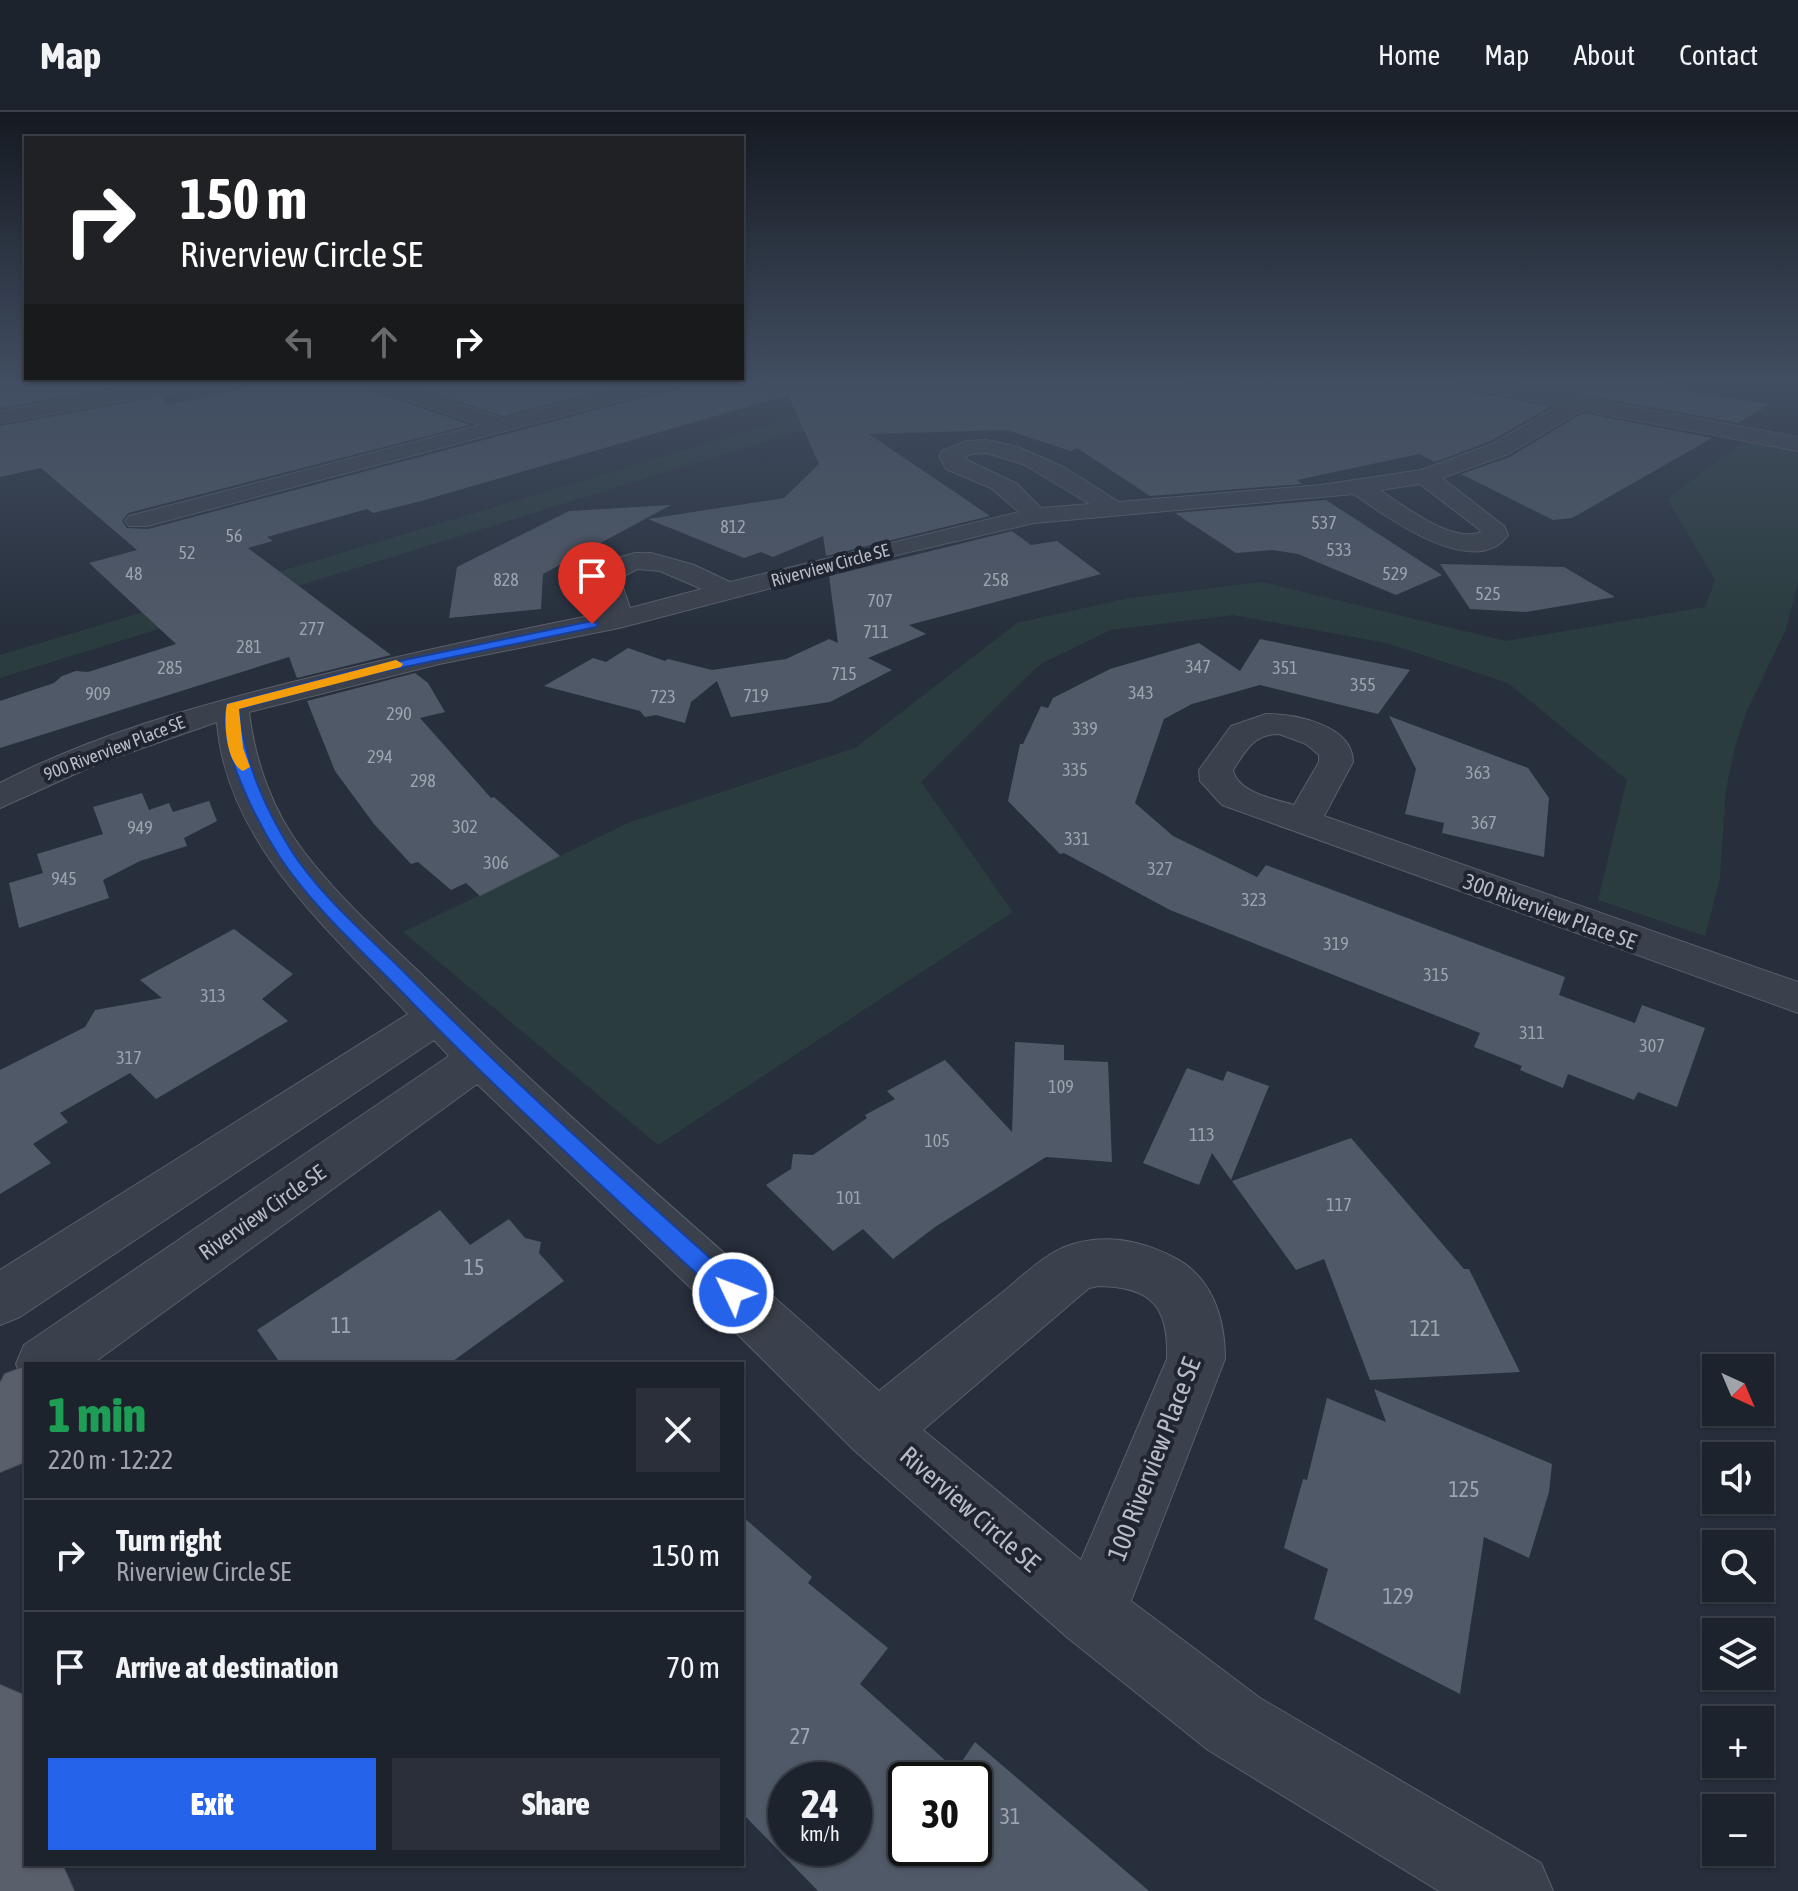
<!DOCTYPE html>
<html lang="en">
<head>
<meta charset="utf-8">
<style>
	body { margin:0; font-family:"Asap Condensed",sans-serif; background:#2a2f39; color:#f1f3f6; height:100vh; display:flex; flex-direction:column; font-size:30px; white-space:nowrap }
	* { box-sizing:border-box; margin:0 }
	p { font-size:26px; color:#a0a4aa }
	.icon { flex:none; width:44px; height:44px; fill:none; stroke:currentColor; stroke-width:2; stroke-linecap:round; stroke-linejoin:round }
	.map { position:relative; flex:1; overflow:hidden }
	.side { position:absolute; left:24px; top:1250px; width:720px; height:504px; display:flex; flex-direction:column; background:#1d232d; border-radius:0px; box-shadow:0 2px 6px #0004,0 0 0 2px #3b4049 }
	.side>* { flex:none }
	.hud { position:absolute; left:24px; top:24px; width:720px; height:244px; border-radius:0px; box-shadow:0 2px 6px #0004,0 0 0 2px #3b4049; background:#202124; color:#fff; overflow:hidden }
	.needle { width:52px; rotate:136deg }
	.buttons { position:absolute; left:1702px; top:1242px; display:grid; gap:16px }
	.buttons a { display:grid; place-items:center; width:72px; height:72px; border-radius:0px; background:#1d232d; box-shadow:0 2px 6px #0004,0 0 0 2px #3b4049; font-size:40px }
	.speed { position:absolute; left:768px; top:1650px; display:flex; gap:16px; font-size:40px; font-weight:700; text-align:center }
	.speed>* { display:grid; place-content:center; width:104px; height:104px; border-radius:50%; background:#1d232d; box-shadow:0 2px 6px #0004,0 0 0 2px #3b4049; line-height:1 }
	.speed small { font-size:20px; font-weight:400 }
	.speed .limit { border:4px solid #111; border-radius:12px; background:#fff; color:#111 }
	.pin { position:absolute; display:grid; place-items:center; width:68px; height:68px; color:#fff; margin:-82px -34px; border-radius:50% 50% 50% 0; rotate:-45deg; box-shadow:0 0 8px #0007 }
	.pin .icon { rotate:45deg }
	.me { position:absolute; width:88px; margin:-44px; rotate:313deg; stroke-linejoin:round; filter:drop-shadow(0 0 6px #0008) }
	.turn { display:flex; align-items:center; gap:28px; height:168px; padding:0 24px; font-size:36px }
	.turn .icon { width:104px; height:104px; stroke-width:2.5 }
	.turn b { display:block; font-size:56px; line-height:68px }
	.lanes { display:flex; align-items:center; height:76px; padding:0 24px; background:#0003; justify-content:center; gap:40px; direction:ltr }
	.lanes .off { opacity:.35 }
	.round { display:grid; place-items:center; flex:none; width:84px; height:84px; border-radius:0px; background:#2a2f39 }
	.head { display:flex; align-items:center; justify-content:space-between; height:136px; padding:0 24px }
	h1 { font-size:48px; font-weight:800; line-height:60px; color:#1e9e55 }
	.primary-button { display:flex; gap:16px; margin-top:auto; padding:16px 24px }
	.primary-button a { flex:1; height:92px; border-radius:0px; background:#2563eb; color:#fff; font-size:32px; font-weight:800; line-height:92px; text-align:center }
	.primary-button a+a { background:#2a2f39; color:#f1f3f6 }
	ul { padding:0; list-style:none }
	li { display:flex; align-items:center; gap:24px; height:112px; padding:0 24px; border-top:2px solid #3b4049 }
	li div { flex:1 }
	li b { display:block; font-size:30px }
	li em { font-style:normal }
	header { display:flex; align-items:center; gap:48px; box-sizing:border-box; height:112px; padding:0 40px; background:#1d232d; border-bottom:2px solid #3b4049 }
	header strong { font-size:38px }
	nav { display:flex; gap:44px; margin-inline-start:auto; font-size:28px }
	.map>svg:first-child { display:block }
</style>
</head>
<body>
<header>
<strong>Map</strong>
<nav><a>Home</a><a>Map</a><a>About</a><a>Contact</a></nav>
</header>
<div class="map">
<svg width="1798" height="1779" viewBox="0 0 1798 1779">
	<rect width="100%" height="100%" fill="#272f3c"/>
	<path fill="#2a3c3e" d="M915,269h46l-961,297v-23z
		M1744,329l54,10v131l-12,47 -40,84 -11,34 -9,42 -6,89 -15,58 -107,-36 29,-120 -119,-97 -122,-40 -153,-28 -122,15 -67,32 -11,9 -112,111 92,130 -355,233 -255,-213 227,-110 225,-74 162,-125 112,-25 133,-16 244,59 199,-34 10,-27 -48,-81z"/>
	<path fill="#505967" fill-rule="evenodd" d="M0,269h152l-152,27z
		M273,269h86l5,7 106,37 -342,88 -6,8 5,7 21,1 531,-141 5,-7h506l6,6 18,4 18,-4 6,-6h211l12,9 90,16 -60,35 -56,21 -16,-8 -122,26 5,4 -152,12 -73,-48 -6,3 -64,-21 -138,4 121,82 -164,40 -3,-20 -50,21 -12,-5 -17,6 -96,-39 136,-21 35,-34 -31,-69 -367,106 -48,12 -6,-4 -100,28 6,4 -25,7 143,107 -94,23 -8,-21 -289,91v-47l54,-18 8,-7 14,-5 12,1 88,-28 -87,-81 48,-13 -96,-82 -41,9v-51l164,-30 1,10z
		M398,269h241l-136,35z
		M1507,269h158l24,11 81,12 -32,19z
		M1583,301l129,25 -140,80 -19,2 -92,-46 49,-17z
		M1326,388l116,75 -46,20 -98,-41 -25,-4 -37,3 -61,-40z
		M671,393l-128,69 -2,35 -92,9 8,-51 112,-56z
		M1012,419l19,14 26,-4 44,33 -192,51 17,9 -58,24 24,12 -62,32 -99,15 -14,-36 -26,21 -6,21 -29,-8 -11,2 -5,-6 -96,-25 49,-28 13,4 22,-14 37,13 3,-2 44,11 74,-11 43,-20 9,4 -9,-67z
		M1440,452l124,3 51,30 -89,15 -56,-3z
		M1260,527l150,31 -32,44 -118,-29 -68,19 -28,15 -29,84 38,33 84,41 9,-12 299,112 -6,18 76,28 7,-18 63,23 -28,79 -39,-15 -4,8 -66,-26 -5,14 -43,-18 2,-4 -48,-19 6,-14 -310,-123 -106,-57 -4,1 -52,-53 12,-57h3l18,-38 7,2 5,-10 57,-29 89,-26 41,28z
		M415,561l13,10 17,29 -25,6 71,80 3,-1 66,59 -80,40 -14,-13 -15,7 -33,-28 -7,2 -37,-40 -39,-53 -28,-70z
		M1389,604l139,52 21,30 -5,59 -102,-24 2,-10 -39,-9 11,-45z
		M142,681l7,17 20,-7 4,9 36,-11 8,20 -33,17 3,8 -47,15 -37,19 6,18 -90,30 -10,-45 34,-10 -6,-19 66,-20 -10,-27z
		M234,817l59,45 -31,25 26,22 -132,78 -26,-26 -70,40 8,9 -35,22 18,19 -51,31v-124l85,-43 10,-17 67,-12 -22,-18z
		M1015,930l49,3v15l44,2 4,100 -66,-5 -111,70 -42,32 -30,-30 -30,22 -67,-66 25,-16 2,-15 20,1 54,-37 -2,-3 30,-16 -8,-8 58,-31 67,72z
		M1187,956l36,13 4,-10 42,15 -38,94 -19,-27 -13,32 -56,-22z
		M1351,1026l113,131h5l51,103 -150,8 -46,-121 -28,11 -64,-89z
		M440,1098l30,35 39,-26 16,19 16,4 -2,11 25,28 -115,83h-168l-24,-34z
		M1374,1277l178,75 -3,28 -20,66 -45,-21 -24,157 -146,-75 14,-50 -44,-21 19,-69 4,1 20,-82 59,24z
		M742,1404l70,61 -4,6 80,65 -28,36 96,86 19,-28 174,149h-331l-76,-78zM786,1668h68v68h-68zM906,1668h68v68h-68z"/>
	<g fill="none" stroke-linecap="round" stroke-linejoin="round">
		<defs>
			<path id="minor" d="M167,269h41l-10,6 -198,36v-12z
				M362,269h28l113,38 147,-38h31l-3,4 -531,141h-18l-4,-5 4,-5 351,-91 -115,-40z
				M1193,269h42c-9,9 -33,9 -42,0z
				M1452,269h40l306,56v14l-216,-41 -74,44 -66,24 62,48 4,9c-33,47 -123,-19 -154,-41l-320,29 -129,30 -286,75 -180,36 -190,48c6,50 24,100 55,140 40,52 92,97 139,143 139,138 291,264 436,396 41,-33 82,-66 124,-99 21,-17 43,-40 70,-48 34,-10 69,-3 100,13 39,19 52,61 52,102l-94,242 129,97 281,165 12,28h-114l-231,-141 -140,-112 -213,-187 -162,-161 -216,-206 -385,280h-66l-2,19 -8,-19 8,-19 425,-289 -15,-16 -414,277 -20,8v-55l408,-256c-78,-83 -182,-171 -191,-292l-120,42 -97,44v-25c92,-48 193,-76 293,-101 103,-26 206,-48 310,-69l-11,-37 18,-16 25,-7h16l43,12 36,17 289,-70 -28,-24 -45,-19 -7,-13 3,-5 25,-10 20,-1 31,7 47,21 54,34 202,-17 100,-15 71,-26 68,-39 -98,-18zM987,341l38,12 65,39 -49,4 -24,-24 -54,-26 8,-4zM1420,372l60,46 1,2c-29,12 -77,-26 -101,-42zM637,457l23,2 42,18 -72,19 -10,-30zM1099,1174c53,1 70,21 68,73l-86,201 -158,-130 166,-142z
				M1266,602c29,0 87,11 87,48l-29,54 474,166v31l-576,-208 -22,-24 -1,-11 32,-44zM1279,622l27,10 13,11v7l-25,43c-20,-6 -56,-12 -61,-35 13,-20 21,-36 46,-36z"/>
			<path id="major" d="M26,1254v89l-4,8 -22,9v-89l5,-9z
				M0,1573l26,11v168h36l12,27h-74z"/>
		</defs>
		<use href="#minor" stroke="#595f6a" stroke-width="2"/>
		<use href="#major" stroke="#444a55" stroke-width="2"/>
		<use href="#minor" fill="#3b414c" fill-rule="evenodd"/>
		<use href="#major" fill="#59606c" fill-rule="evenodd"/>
	</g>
	<linearGradient id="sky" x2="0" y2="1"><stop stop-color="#151a21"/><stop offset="0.52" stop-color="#414d61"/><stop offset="1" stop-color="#414d61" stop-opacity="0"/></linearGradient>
	<rect width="1798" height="518" fill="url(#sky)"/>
	<path fill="#2563eb" stroke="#184099" stroke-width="2" d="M592,509l6,3 -2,3 -239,50 -118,32c6,53 24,96 52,141 30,47 77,86 116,125 107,108 221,209 334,311l3,7 -3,7 -8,3 -8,-3c-110,-102 -221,-202 -325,-310 -41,-42 -88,-84 -121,-134 -21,-33 -64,-113 -52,-152l129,-34z"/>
	<path fill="#f59e0b" d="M396,548l7,4 -2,3 -162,42 4,39 7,19 -7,4c-17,-7 -20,-51 -16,-67z"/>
	<g text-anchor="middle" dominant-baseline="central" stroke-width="8" stroke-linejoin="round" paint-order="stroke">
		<g font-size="18" fill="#9da3af">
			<text x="1324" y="410">537</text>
			<text x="733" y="414">812</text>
			<text x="234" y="423">56</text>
			<text x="1339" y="437">533</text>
			<text x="187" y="440">52</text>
			<text x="134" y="461">48</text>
			<text x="1395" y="461">529</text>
			<text x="506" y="467">828</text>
			<text x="996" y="467">258</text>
			<text x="1488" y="481">525</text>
			<text x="880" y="488">707</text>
			<text x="312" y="516">277</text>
			<text x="876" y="519">711</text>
			<text x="249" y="534">281</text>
			<text x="1198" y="554">347</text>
			<text x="170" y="555">285</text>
			<text x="1285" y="555">351</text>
			<text x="844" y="561">715</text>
			<text x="1363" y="572">355</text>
			<text x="1141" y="580">343</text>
			<text x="98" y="581">909</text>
			<text x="756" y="583">719</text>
			<text x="663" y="584">723</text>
			<text x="399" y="601">290</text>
			<text x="1085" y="616">339</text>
			<text x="380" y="644">294</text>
			<text x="1075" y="657">335</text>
			<text x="1478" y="660">363</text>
			<text x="423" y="668">298</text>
			<text x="1484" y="710">367</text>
			<text x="465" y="714">302</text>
			<text x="140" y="715">949</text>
			<text x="1077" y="726">331</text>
			<text x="496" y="750">306</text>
			<text x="1160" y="756">327</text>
			<text x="64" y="766">945</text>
			<text x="1254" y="787">323</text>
			<text x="1336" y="831">319</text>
			<text x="1436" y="862">315</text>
			<text x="213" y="883">313</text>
			<text x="1532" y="920">311</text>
			<text x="1652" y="933">307</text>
			<text x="129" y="945">317</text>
			<text x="1061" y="974">109</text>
			<text x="1202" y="1022">113</text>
			<text x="937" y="1028">105</text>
			<text x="849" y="1085">101</text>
			<text x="1339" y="1092">117</text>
		</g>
		<g font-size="18" fill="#b7bcc7" stroke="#202631">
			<text transform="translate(830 453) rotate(-15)">Riverview Circle SE</text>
			<text transform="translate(114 636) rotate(-21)">900 Riverview Place SE</text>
		</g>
		<g font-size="22" fill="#b7bcc7" stroke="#202631">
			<text transform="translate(1550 799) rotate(20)">300 Riverview Place SE</text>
			<text transform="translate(262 1100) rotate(-35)">Riverview Circle SE</text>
		</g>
		<g font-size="22" fill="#9da3af">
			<text x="474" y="1155">15</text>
			<text x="341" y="1213">11</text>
			<text x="1425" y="1216">121</text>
			<text x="1464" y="1377">125</text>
			<text x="1398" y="1484">129</text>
			<text x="800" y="1624">27</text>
			<text x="1010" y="1704">31</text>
		</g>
		<g font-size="26" fill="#b7bcc7" stroke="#202631">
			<text transform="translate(1154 1347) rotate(-69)">100 Riverview Place SE</text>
			<text transform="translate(970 1397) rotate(41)">Riverview Circle SE</text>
		</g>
	</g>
</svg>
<div class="buttons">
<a><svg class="needle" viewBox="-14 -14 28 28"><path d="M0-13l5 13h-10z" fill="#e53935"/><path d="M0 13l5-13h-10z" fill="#a0a4aa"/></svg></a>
<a><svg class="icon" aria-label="sound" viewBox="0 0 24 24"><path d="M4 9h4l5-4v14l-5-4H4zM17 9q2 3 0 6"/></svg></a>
<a><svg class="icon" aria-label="search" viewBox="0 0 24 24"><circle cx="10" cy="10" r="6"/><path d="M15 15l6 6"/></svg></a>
<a><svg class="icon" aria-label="layers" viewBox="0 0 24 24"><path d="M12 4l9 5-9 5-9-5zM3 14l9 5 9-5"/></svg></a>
<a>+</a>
<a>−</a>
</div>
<div class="speed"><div>24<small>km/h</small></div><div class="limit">30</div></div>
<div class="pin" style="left:592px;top:512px;background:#d93025"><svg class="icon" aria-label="arrive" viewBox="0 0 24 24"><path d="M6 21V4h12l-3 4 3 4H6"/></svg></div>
<svg class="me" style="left:733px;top:1181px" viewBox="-20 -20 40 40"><circle r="17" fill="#2563eb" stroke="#fff" stroke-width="3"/><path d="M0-11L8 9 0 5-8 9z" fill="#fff"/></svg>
<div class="hud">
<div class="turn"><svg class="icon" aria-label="right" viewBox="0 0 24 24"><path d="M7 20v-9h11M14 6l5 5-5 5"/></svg><div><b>150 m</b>Riverview Circle SE</div></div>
<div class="lanes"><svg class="icon off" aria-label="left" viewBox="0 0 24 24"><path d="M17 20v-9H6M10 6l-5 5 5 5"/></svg><svg class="icon off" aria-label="ahead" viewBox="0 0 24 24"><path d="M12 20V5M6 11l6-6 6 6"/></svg><svg class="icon" aria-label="right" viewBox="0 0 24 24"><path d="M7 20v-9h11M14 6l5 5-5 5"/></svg></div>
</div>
<section class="side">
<div class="head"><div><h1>1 min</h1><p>220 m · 12:22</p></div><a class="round"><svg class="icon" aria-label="close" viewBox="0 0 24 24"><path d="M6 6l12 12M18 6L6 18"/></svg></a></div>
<ul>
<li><svg class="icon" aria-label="right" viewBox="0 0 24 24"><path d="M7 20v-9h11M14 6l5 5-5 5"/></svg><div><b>Turn right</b><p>Riverview Circle SE</p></div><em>150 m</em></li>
<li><svg class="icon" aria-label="arrive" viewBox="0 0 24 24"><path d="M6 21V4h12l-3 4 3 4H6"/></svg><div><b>Arrive at destination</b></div><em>70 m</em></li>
</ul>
<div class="primary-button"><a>Exit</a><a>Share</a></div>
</section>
</div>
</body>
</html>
